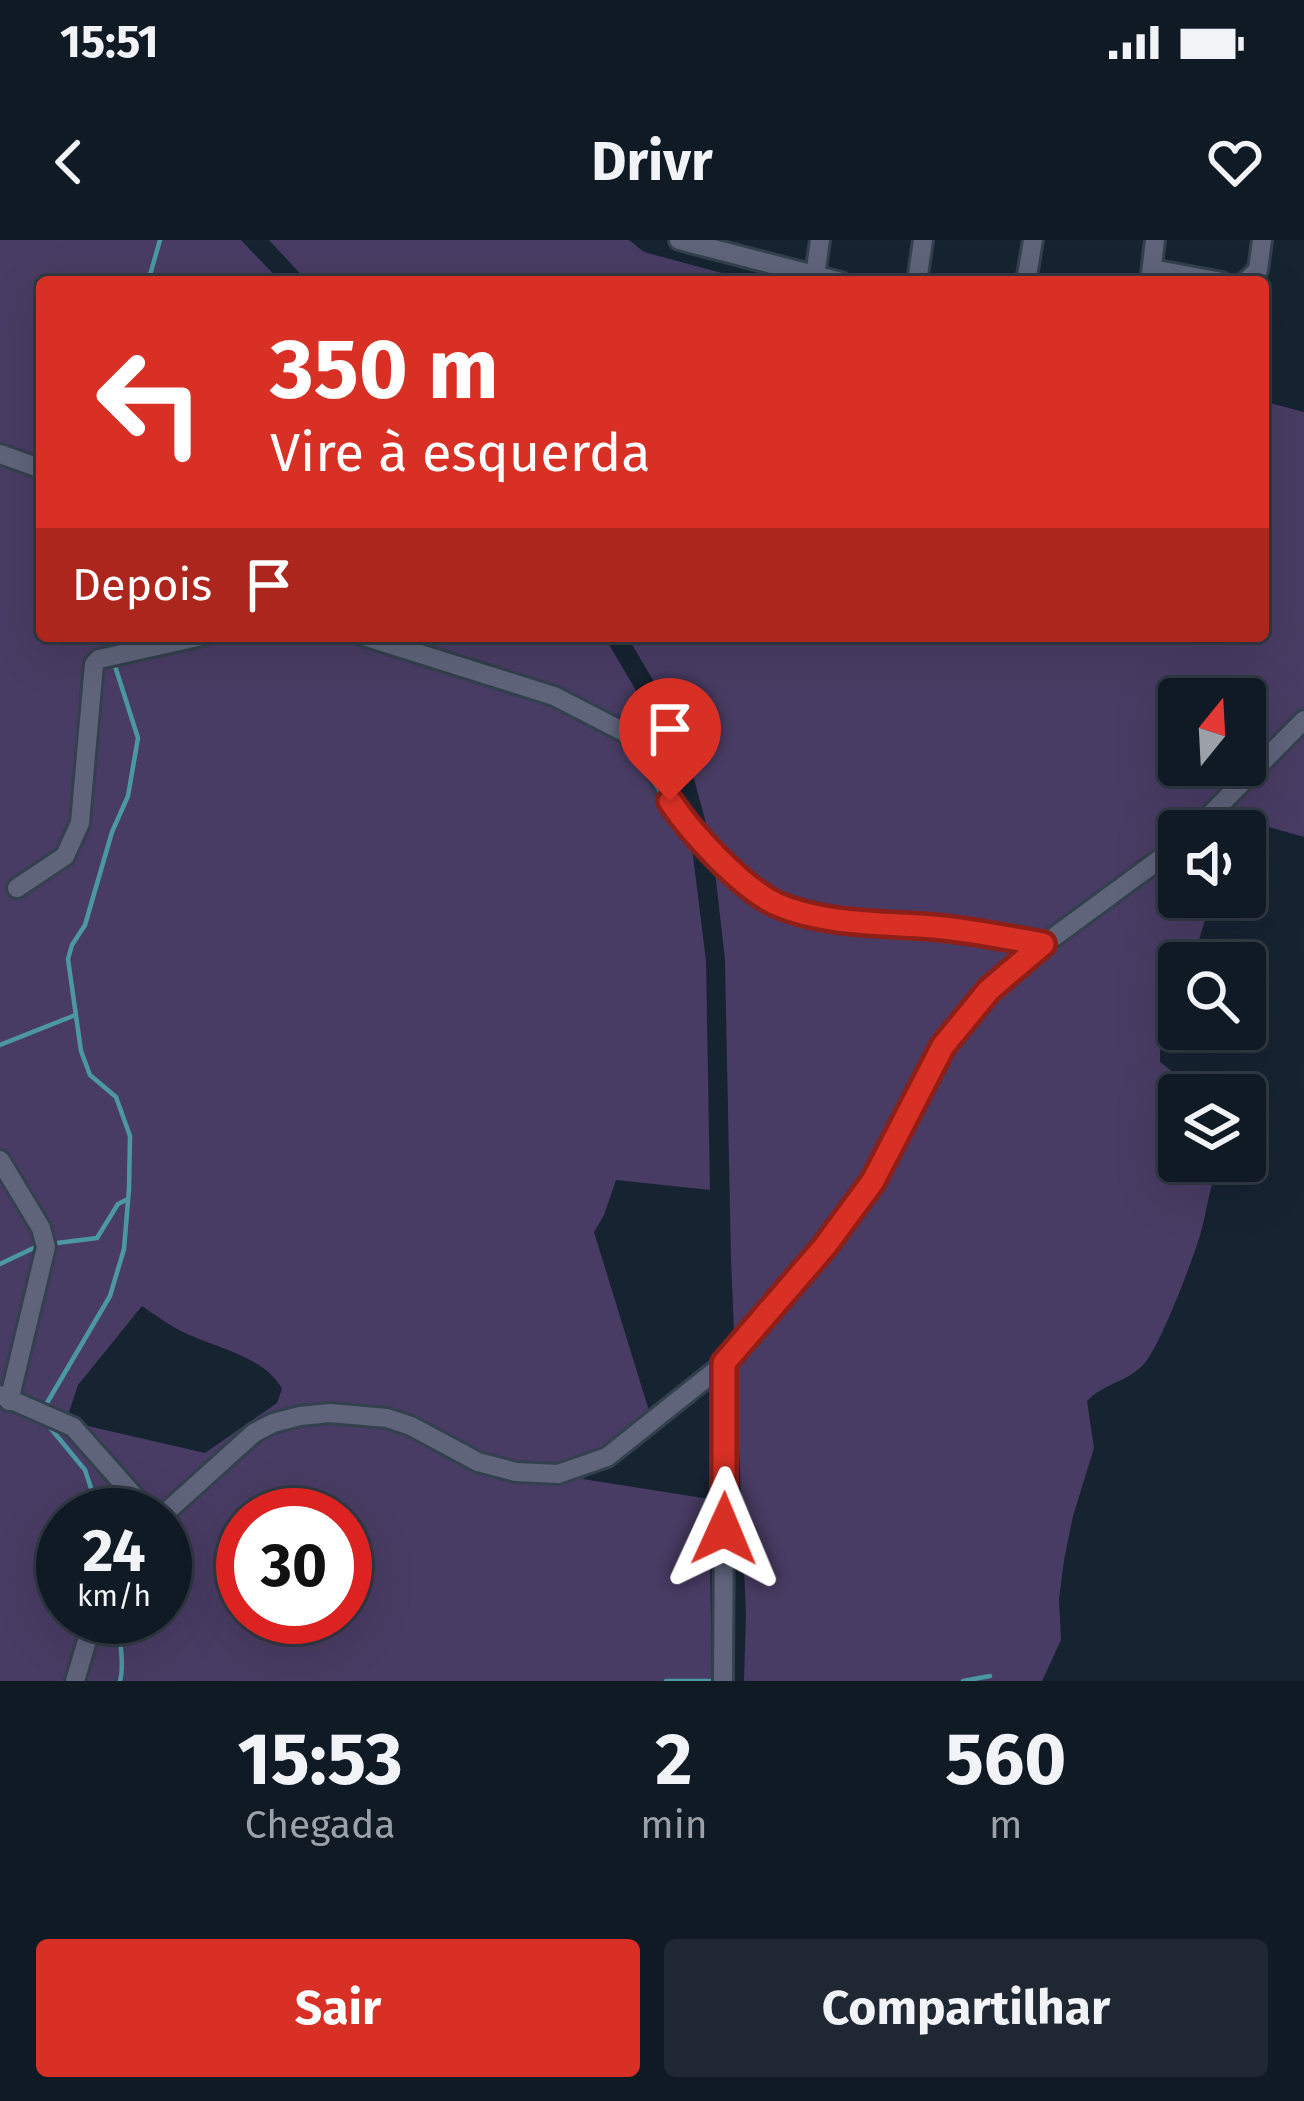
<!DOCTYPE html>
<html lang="pt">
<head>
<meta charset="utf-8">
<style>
	body { margin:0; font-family:"Fira Sans",sans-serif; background:#1e2732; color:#f1f3f6; height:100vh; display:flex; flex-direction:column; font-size:45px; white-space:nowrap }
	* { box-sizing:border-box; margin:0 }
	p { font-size:39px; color:#9ca1a7 }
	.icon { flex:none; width:66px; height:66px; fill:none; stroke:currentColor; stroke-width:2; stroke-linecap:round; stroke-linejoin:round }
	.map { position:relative; height:1441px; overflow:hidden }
	.drawer { display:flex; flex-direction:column; background:#101a25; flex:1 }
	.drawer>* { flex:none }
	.banner { position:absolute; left:36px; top:36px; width:1233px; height:366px; border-radius:12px; box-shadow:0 12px 48px #0002,0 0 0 3px #303842; background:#d93025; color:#fff; overflow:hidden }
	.needle { width:78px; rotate:18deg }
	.controls { position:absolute; left:1158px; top:438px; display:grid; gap:24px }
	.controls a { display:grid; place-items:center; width:108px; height:108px; border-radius:12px; background:#101a25; box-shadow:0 12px 48px #0002,0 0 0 3px #303842; font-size:60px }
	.speed { position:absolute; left:36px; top:1248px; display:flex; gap:24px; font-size:60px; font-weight:700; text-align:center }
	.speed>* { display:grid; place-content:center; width:156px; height:156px; border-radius:50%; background:#101a25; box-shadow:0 12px 48px #0002,0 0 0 3px #303842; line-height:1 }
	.speed small { font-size:30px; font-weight:400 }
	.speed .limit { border:18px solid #d22; background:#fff; color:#111 }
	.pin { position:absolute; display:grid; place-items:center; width:102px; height:102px; color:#fff; margin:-123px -51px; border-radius:50% 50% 50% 0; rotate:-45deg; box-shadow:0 0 12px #0007 }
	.pin .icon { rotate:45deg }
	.me { position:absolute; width:132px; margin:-66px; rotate:1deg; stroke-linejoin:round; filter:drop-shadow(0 0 9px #0008) }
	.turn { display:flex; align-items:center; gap:42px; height:252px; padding:0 36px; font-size:54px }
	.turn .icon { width:156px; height:156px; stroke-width:2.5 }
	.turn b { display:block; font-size:84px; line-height:102px }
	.then { display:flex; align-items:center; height:114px; padding:0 36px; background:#0003; gap:24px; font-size:45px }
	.eta { display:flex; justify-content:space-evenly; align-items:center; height:204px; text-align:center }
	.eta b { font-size:72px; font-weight:700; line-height:84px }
	.button { display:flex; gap:24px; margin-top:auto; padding:24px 36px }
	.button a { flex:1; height:138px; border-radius:12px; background:#d93025; color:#fff; font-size:48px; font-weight:700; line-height:138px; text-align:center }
	.button a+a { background:#1e2732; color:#f1f3f6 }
	.status { display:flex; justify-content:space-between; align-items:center; height:84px; padding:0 60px; background:#101a25; direction:ltr }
	.status svg { height:33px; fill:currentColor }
	header { display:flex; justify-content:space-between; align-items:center; height:156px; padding:0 36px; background:#101a25; font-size:54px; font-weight:700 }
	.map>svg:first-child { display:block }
</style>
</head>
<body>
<div class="status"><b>15:51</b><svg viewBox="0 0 49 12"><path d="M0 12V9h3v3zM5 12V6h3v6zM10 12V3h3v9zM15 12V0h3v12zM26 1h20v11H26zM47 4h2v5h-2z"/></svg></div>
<header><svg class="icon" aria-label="back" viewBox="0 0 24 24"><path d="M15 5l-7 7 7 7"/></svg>Drivr<svg class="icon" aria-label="heart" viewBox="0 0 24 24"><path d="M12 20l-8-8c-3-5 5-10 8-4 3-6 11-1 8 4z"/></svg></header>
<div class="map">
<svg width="1304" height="1441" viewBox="0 0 1304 1441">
	<rect width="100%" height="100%" fill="#162331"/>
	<path fill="#493c64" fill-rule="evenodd" d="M0,0h241l40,42h-239v354h562l57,97 31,115 14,113 4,229 -94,-10 -12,35 -10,17 56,182 -67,65 126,20 3,182h-712zM142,1066c13,9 27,19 41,26 32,16 82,24 99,57l-5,14 -72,50 -139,-32 12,-36zM63,1275h102v102h-102zM243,1275h102v102h-102z
		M269,0h360l15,12 111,30h-447z
		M1263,161l41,11v425l-45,-13 -14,11v-4h-66v66h33l-20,66h-13v54l-19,32v13l13,10 34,4 16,19h-44v66h42c-12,23 -13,46 -20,71 -9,30 -37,104 -54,128 -16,22 -42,22 -60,41l7,47 -21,68 -9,44 -5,39 2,41 -19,41h-298l2,-66 -15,-355 -6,-300 -13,-115 -33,-121 -52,-88h636zM1179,459h66v66h-66z"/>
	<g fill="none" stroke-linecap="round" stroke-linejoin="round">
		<path stroke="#4b98a3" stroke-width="4.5" d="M150,38l42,-1 18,5
			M148,42l12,-42
			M110,396l1,9
			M0,805l73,-29
			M49,1004l48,-6 21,-34 10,-5
			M0,1024l38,-18
			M44,1168l66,-112 14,-47 5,-60 1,-53 -14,-39 -26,-22 -9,-24 -13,-92 4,-14 13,-20 27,-93 16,-36 10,-58 -23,-72
			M43,1179l42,51 15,45
			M120,1441c6,-22 -4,-41 2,-64
			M666,1441h48
			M963,1441l27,-5"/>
		<defs>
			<path id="minor" d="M679,0l162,42
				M1152,29l70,13
				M815,36l5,-36
				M917,42l6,-42
				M1026,42l7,-42
				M1150,42l5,-42
				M1245,42l13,-12 4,-30
				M0,214l42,15
				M363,396l191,60 70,36 19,17 47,82 68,62 22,12 77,17 108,9 78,14
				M1194,591l110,-111
				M17,648l48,-32 15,-33 14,-159 5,-5 103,-23
				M0,920l41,68 5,19 -37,154
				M0,1155l73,32 78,88
				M163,1275l91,-82 19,-10 27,-7 30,-3 57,5 24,8 67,36 38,10 42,2 49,-17 118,-94 100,-117 64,-90 54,-110 47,-56 53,-45 136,-100
				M75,1441l19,-64
				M723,1441l2,-318"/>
		</defs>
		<use href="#minor" stroke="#33404d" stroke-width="24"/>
		<use href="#minor" stroke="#5f647b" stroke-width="18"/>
	</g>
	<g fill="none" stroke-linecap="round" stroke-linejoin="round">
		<defs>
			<path id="route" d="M670,561c21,32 71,86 106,103 48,21 106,19 157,23 37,3 74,11 110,17l-54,46 -46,56 -70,135 -48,65 -101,117v166"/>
		</defs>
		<use href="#route" stroke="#8d1f18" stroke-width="30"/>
		<use href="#route" stroke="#d93025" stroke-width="21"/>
	</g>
</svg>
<div class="controls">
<a><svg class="needle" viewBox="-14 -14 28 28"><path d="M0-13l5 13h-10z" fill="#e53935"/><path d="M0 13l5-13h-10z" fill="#9ca1a7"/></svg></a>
<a><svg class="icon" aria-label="sound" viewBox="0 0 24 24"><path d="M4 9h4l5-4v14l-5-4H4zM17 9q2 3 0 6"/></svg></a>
<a><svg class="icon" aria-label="search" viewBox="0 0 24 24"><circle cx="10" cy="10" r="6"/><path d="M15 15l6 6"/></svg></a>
<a><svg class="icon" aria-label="layers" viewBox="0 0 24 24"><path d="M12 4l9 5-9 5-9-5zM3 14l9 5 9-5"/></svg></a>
</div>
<div class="speed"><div>24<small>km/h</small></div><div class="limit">30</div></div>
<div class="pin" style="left:670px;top:561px;background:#d93025"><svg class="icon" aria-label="arrive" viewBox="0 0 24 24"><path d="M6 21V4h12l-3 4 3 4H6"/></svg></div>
<svg class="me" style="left:724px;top:1289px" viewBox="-20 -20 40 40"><path d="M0-17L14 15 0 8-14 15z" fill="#d93025" stroke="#fff" stroke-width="4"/></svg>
<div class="banner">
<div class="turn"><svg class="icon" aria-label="left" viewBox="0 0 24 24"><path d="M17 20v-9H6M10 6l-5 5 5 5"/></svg><div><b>350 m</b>Vire à esquerda</div></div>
<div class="then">Depois<svg class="icon" aria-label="arrive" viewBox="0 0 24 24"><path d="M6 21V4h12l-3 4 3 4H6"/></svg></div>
</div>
</div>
<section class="drawer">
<div class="eta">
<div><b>15:53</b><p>Chegada</p></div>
<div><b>2</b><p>min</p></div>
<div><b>560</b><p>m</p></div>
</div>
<div class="button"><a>Sair</a><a>Compartilhar</a></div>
</section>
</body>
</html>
